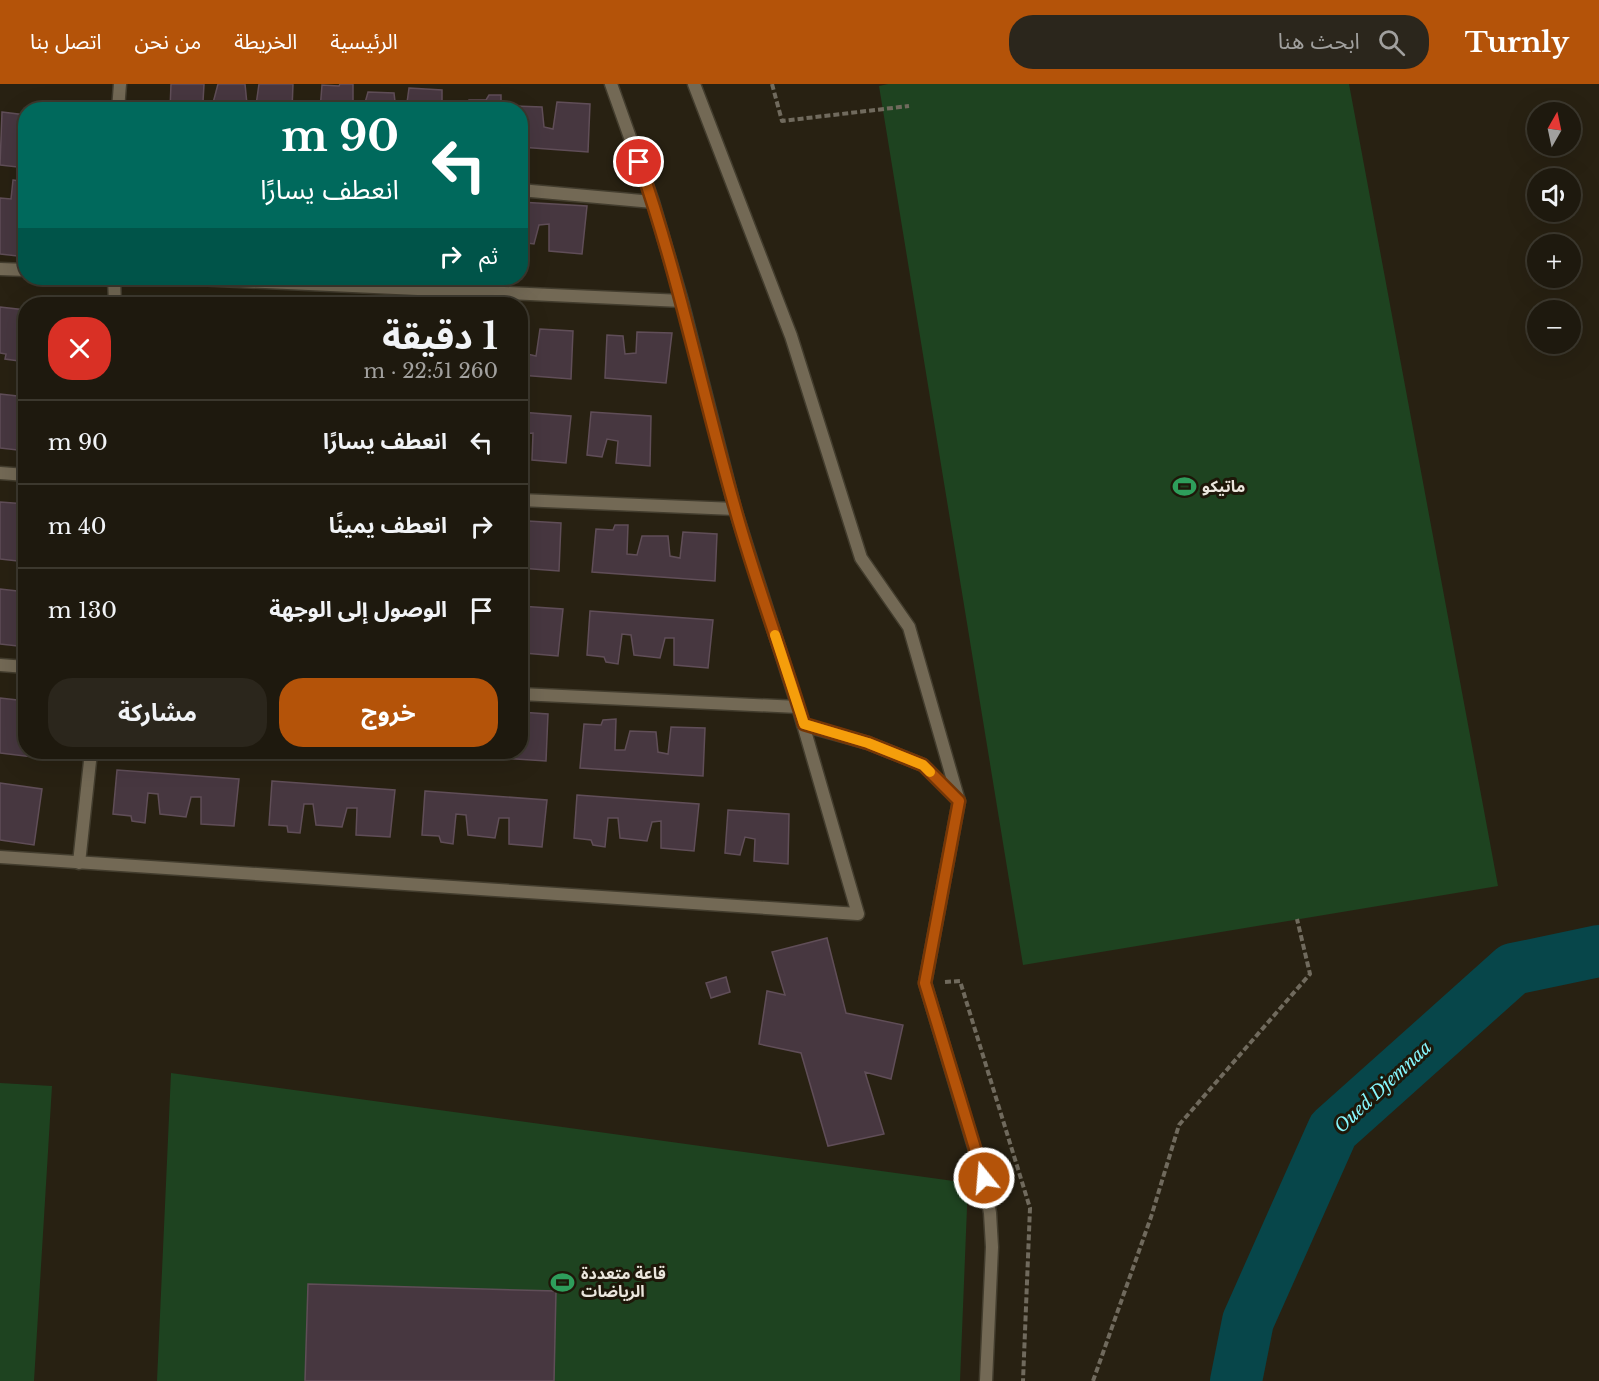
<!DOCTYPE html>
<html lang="ar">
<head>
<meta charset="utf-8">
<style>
	body { margin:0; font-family:"Libre Baskerville","Noto Sans Arabic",serif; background:#2b261c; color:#f1f3f6; direction:rtl; height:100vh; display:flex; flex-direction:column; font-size:22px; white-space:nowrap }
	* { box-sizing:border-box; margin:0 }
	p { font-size:20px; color:#a1a09e }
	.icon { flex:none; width:33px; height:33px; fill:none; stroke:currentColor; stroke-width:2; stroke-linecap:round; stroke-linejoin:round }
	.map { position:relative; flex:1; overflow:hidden; direction:ltr }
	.drawer { position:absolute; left:18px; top:213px; width:510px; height:462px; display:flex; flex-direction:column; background:#1e190e; border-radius:24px; box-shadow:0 6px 24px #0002,0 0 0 2px #3c382e; direction:rtl }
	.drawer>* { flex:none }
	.hud { position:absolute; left:18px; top:18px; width:510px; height:183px; border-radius:24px; box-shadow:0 6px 24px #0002,0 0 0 2px #3c382e; direction:rtl; background:#00695c; color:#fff; overflow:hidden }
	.needle { width:39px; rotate:9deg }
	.fabs { position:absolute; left:1527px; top:18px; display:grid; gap:12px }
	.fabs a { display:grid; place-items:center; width:54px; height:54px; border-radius:50%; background:#1e190e; box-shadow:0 6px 24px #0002,0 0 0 2px #3c382e; font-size:30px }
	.pin { position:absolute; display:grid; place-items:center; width:51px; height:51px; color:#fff; margin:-26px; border:3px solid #fff; border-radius:50%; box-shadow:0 2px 6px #0007 }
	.me { position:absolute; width:66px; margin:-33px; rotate:343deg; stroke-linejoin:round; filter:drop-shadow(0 0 4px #0008) }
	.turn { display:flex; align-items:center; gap:21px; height:126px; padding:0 30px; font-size:27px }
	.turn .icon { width:78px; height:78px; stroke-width:2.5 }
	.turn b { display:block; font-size:42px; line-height:51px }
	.then { display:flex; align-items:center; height:57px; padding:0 30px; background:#0003; gap:12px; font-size:22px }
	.round { display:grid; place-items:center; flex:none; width:63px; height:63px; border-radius:24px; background:#2b261c }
	.overview { display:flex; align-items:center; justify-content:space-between; height:102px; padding:0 30px }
	h1 { font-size:36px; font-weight:700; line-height:45px }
	.button { display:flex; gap:12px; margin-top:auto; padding:12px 30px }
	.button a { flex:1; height:69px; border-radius:24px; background:#b45309; color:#fff; font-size:24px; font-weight:700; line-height:69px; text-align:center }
	.button a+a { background:#2b261c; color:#f1f3f6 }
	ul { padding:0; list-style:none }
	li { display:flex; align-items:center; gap:18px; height:84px; padding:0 30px; border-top:2px solid #3c382e }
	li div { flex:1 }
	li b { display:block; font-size:22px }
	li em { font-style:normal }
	header { display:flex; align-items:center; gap:36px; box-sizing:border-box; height:84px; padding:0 30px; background:#b45309; color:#fff }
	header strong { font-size:28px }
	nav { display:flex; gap:33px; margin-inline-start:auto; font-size:21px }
	.search { width:420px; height:54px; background:#2b261c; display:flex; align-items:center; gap:15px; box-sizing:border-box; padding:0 21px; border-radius:24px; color:#a1a09e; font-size:22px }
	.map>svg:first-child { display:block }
</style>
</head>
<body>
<header>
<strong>Turnly</strong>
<div class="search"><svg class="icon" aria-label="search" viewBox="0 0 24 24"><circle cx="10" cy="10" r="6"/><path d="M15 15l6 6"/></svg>ابحث هنا</div>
<nav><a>الرئيسية</a><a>الخريطة</a><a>من نحن</a><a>اتصل بنا</a></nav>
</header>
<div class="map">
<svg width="1599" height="1297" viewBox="0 0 1599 1297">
	<rect width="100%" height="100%" fill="#282112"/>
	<path fill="#1e4320" d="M888,0h461l149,802 -475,79 -144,-879z
		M171,989l797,110 -8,198h-803z
		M0,999l52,3 -18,295h-34z"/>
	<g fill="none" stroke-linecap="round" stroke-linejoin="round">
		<path stroke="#07464a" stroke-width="52" d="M1236,1297l12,-60 85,-191 180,-161 86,-18"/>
	</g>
	<path fill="#473740" stroke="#604e58" stroke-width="1.5" d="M171,0h33l-1,18 10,1 5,-19h27l2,20 9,1 3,-21h34l-1,26h-122z
		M340,0h13v26h-33l2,-25 17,1z
		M409,4l33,2v20h-36z
		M368,8l26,1 2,17h-33z
		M489,11h12v15h-33l1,-10h17z
		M557,18l33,2 -2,48 -68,-5v-37h-6l1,-4 27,1 2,20 9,2z
		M2,28l24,3v53l-26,-3z
		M13,96l13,2v75l-26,-3v-56l11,1z
		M520,118l67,4 -5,48 -33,-3v-27l-10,1 -5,19 -14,-2z
		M0,223l26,3v52l-21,-3 1,-5 -6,-1z
		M540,245l33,2 -2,48 -51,-4v-41h5l2,20 9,2z
		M637,248l35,1 -6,50 -61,-5 2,-43 16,1 2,18 11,-1z
		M0,310l26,3v54l-26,-3z
		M520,328l51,4 -5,47 -34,-3 1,-27 -10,1 -3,11z
		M591,328l60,4 -1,50 -34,-3 2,-22 -11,-2 -5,18 -15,-2z
		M0,418l26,2v58l-26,-3z
		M528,437l33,2 -2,48 -39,-3v-21l4,1z
		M615,441h13l-1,29 10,1 5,-19h26l2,20 10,2 3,-26 34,2 -2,47 -123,-9 4,-43 17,1z
		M0,505l26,3v55l-26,-3z
		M520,522l43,3 -5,47 -34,-3 1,-27 -5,1z
		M590,527l123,9 -5,48 -34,-3v-27h-9l-5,20 -26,-3 -3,-20 -9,-1 -4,30 -12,-2 -2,-5 -17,-2z
		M0,614l26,3v51h15v6l-41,-5z
		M520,628l28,2 -2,47 -122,-8 96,-1z
		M616,635l-1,31h10l5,-19 26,1 2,20 10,2 3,-27 34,1 -2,48 -123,-8 4,-44 17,1 2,-5z
		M323,668h78v5z
		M117,686l122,9 -5,47 -33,-2v-27h-10l-5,20 -26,-3 -2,-20 -10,-1 -3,30 -13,-2 -1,-5 -18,-2z
		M272,697l123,9 -5,47 -34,-2 1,-27h-10l-5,19 -26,-2 -3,-21h-9l-4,29 -12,-1 -1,-6 -18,-1z
		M0,699l42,6 -8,56 -34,-5z
		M425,707l122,9 -5,47 -33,-3v-26h-10l-4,20 -27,-3 -2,-20 -10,-1 -3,30 -12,-2 -2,-6 -17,-1z
		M577,711l122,9 -5,47 -33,-3v-27l-9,1 -5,19 -27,-3 -2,-20h-10l-3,29 -12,-2 -2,-5 -17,-2z
		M728,726l61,4 -1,50 -34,-3 1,-22 -10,-2 -5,18 -15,-2z
		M827,854l19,75 57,12 -12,54 -26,-7 19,62 -56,12 -27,-93 -42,-9 8,-53 18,4 -13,-43z
		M726,893l4,15 -19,6 -5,-15z
		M308,1200l248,7 -2,90h-249z"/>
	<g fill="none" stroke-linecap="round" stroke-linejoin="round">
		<defs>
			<path id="street" d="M611,0l42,118
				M694,0l97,252 70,222 48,69 50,174 -34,182 58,194 7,36 2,34 -6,134
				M118,26l2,-26
				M0,185l26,1
				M114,194l1,26
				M175,194l507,23
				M0,389l26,2
				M520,416l215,9
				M0,581l26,2
				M520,610l278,13
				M803,641l65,18 55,22 35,35
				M0,773l858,57 -60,-207 -63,-198 -53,-208 -29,-99 -133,-12
				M79,779l12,-111"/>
		</defs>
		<use href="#street" stroke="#433d2e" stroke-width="15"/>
		<path stroke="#706a5d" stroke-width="4" stroke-dasharray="6 3" stroke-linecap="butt" d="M772,0l10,37 127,-15
			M945,898l15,-1 70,227 -7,173
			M1093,1297l58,-164 28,-92 131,-151 -13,-55"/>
		<use href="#street" stroke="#736955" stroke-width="12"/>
	</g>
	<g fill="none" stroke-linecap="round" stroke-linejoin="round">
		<defs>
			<path id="route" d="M639,78c40,114 63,231 96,346 20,73 47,144 69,216l64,19 55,22 36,36 -34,182 59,195"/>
		</defs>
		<use href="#route" stroke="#753606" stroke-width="15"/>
		<use href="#route" stroke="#b45309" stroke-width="10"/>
		<path stroke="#f59e0b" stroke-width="10" d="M775,551l29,89 64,19 55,22 7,7"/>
	</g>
	<defs>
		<symbol id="stadium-bare" viewBox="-9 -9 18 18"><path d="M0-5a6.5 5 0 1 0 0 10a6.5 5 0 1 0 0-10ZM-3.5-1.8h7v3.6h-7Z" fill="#2e9e5b" stroke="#1e1709" stroke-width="2.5" paint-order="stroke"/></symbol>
	</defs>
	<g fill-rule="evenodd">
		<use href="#stadium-bare" x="1168" y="386" width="33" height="33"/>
		<use href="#stadium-bare" x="546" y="1182" width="33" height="33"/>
	</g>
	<g text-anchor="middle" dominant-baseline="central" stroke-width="6" stroke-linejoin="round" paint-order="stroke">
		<g font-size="16" font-weight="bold" fill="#ebe6dd" stroke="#1e1709" text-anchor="start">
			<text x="1202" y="402">ماتيكو</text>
			<text x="581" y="1189">قاعة متعددة<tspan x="581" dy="18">الرياضات</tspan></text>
		</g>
		<g font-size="18" font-style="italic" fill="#86f6fd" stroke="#1e1709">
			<text transform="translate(1383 1003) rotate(-43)">Oued Djemnaa</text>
		</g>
	</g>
</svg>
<div class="fabs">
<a><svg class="needle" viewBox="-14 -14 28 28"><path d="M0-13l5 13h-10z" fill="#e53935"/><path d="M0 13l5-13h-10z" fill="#a1a09e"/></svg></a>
<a><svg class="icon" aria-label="sound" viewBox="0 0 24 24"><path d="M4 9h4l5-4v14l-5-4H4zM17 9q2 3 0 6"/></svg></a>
<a>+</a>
<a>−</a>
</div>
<div class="pin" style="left:639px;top:78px;background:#d93025"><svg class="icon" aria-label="arrive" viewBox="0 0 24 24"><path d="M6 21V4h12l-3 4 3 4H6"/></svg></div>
<svg class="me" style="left:984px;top:1094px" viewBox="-20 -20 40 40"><circle r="17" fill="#b45309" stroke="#fff" stroke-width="3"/><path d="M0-11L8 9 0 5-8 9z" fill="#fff"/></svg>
<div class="hud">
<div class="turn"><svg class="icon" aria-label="left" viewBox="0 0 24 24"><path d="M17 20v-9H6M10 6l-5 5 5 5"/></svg><div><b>90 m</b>انعطف يسارًا</div></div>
<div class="then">ثم<svg class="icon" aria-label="right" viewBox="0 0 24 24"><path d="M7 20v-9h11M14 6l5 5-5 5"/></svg></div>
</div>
<section class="drawer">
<div class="overview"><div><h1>1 دقيقة</h1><p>260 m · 22:51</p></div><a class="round" style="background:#d93025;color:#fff"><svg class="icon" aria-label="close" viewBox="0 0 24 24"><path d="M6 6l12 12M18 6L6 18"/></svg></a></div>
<ul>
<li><svg class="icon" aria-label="left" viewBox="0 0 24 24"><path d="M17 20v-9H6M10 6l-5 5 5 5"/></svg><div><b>انعطف يسارًا</b></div><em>90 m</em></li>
<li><svg class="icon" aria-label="right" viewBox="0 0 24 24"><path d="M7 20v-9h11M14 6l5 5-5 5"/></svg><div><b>انعطف يمينًا</b></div><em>40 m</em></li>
<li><svg class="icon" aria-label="arrive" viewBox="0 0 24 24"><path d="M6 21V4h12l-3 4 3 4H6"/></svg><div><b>الوصول إلى الوجهة</b></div><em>130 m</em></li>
</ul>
<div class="button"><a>خروج</a><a>مشاركة</a></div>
</section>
</div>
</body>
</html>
